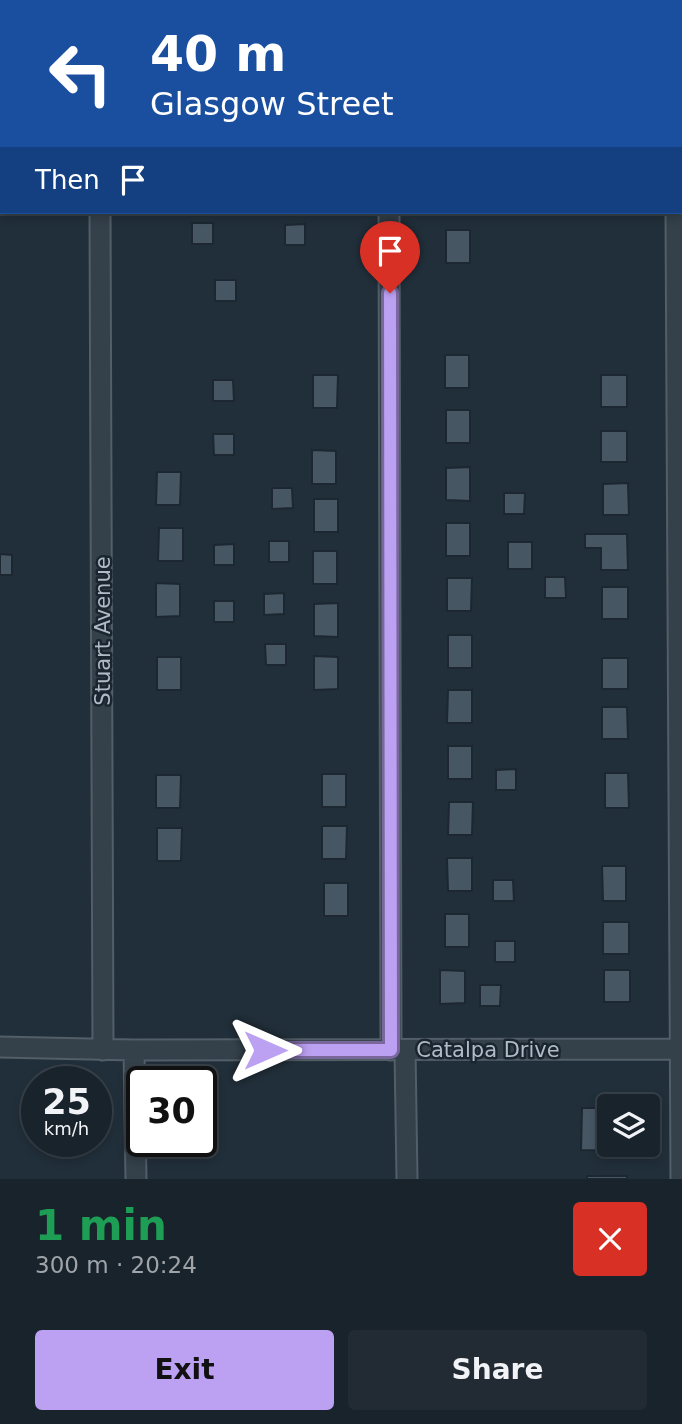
<!DOCTYPE html>
<html lang="en">
<head>
<meta charset="utf-8">
<style>
	body { margin:0; font-family:"DejaVu Sans",sans-serif; background:#222b34; color:#f1f3f6; height:100vh; display:flex; flex-direction:column; font-size:26px; white-space:nowrap }
	* { box-sizing:border-box; margin:0 }
	p { font-size:23px; color:#9fa4a9 }
	.icon { flex:none; width:38px; height:38px; fill:none; stroke:currentColor; stroke-width:2; stroke-linecap:round; stroke-linejoin:round }
	.map { position:relative; height:1179px; overflow:hidden }
	.panel { display:flex; flex-direction:column; background:#19232c; flex:1 }
	.panel>* { flex:none }
	.hud { position:absolute; left:0px; top:0px; width:682px; height:214px; box-shadow:0 4px 10px #0003,0 0 0 2px #374048; background:#1a4fa0; color:#fff; overflow:hidden }
	.fabs { position:absolute; left:597px; top:1094px; display:grid; gap:14px }
	.fabs a { display:grid; place-items:center; width:63px; height:63px; border-radius:7px; background:#19232c; box-shadow:0 4px 10px #0003,0 0 0 2px #374048; font-size:35px }
	.speed { position:absolute; left:21px; top:1066px; display:flex; gap:14px; font-size:35px; font-weight:700; text-align:center }
	.speed>* { display:grid; place-content:center; width:91px; height:91px; border-radius:50%; background:#19232c; box-shadow:0 4px 10px #0003,0 0 0 2px #374048; line-height:1 }
	.speed small { font-size:18px; font-weight:400 }
	.speed .limit { border:4px solid #111; border-radius:10px; background:#fff; color:#111 }
	.pin { position:absolute; display:grid; place-items:center; width:60px; height:60px; color:#fff; margin:-72px -30px; border-radius:50% 50% 50% 0; rotate:-45deg; box-shadow:0 0 7px #0007 }
	.pin .icon { rotate:45deg }
	.me { position:absolute; width:77px; margin:-38px; rotate:90deg; stroke-linejoin:round; filter:drop-shadow(0 0 5px #0008) }
	.turn { display:flex; align-items:center; gap:24px; height:147px; padding:0 35px; font-size:32px }
	.turn .icon { width:91px; height:91px; stroke-width:2.5 }
	.turn b { display:block; font-size:49px; line-height:60px }
	.then { display:flex; align-items:center; height:66px; padding:0 35px; background:#0003; gap:14px; font-size:26px }
	.round { display:grid; place-items:center; flex:none; width:74px; height:74px; border-radius:7px; background:#222b34 }
	.head { display:flex; align-items:center; justify-content:space-between; height:119px; padding:0 35px }
	h1 { font-size:42px; font-weight:800; line-height:52px; color:#1e9e55 }
	.action { display:flex; gap:14px; margin-top:auto; padding:14px 35px }
	.action a { flex:1; height:80px; border-radius:7px; background:#bca0f2; color:#111; font-size:28px; font-weight:800; line-height:80px; text-align:center }
	.action a+a { background:#222b34; color:#f1f3f6 }
	.map>svg:first-child { display:block }
</style>
</head>
<body>
<div class="map">
<svg width="682" height="1179" viewBox="0 0 682 1179">
	<rect width="100%" height="100%" fill="#212f3a"/>
	<path fill="#233b3b" d="M411,0h244v2h-244z"/>
	<path fill="#475663" stroke="#1c2731" stroke-width="2" d="M192,223h21v21h-21z
		M305,224v21h-20v-20z
		M446,230h24v33h-24z
		M215,280h21v21h-21z
		M445,355h24v33h-24z
		M313,375h25l-1,33h-24z
		M601,375h26v32h-26z
		M213,380h20l1,21h-21z
		M446,410h24v33h-24z
		M601,431h26v31h-26z
		M213,434h21v21h-20z
		M312,450l24,1v33h-24z
		M470,467v34l-24,-1v-32z
		M157,472h24l-1,33h-24z
		M628,483l1,32h-26v-31z
		M272,488h20l1,20 -21,1z
		M504,493h21l-1,21h-20z
		M314,499h24v33h-24z
		M446,523h24v33h-24z
		M159,528h24v33h-25z
		M585,534h42l1,36h-27v-22h-16z
		M269,541h20v21h-20z
		M508,542h24v27h-24z
		M234,544v21h-20v-20z
		M313,551h24v33h-24z
		M0,554l12,1v20h-12z
		M545,577h20l1,21h-21z
		M447,578h25l-1,33h-24z
		M156,583l24,1v32l-24,1z
		M602,587h26v32h-26z
		M284,593v21l-20,1v-21z
		M214,601h20v21h-20z
		M338,603v34l-24,-1v-32z
		M448,635h24v33h-24z
		M265,644h21v21h-20z
		M314,656l24,1v32l-24,1z
		M157,657h24v33h-24z
		M602,658h26v31h-26z
		M448,690h24v33h-25z
		M602,707h25l1,32h-26z
		M448,746h24v33h-24z
		M516,769v21h-20v-20z
		M605,773h23l1,35h-24z
		M322,774h24v33h-24z
		M156,775h25l-1,33h-24z
		M449,802h24l-1,33h-24z
		M322,826h25l-1,33h-24z
		M157,828h25l-1,33h-24z
		M447,858h25v33h-24z
		M602,866h24v35h-23z
		M493,880h20l1,21h-21z
		M324,883h24v33h-24z
		M445,914h24v33h-24z
		M603,922h26v32h-26z
		M495,941h20v21h-20z
		M440,970l25,1v32l-25,1z
		M604,970h26v32h-26z
		M480,985h21l-1,21h-20z
		M582,1108h27v36h11v7l-39,-1z
		M587,1176h40v3h-40z"/>
	<g fill="none" stroke-linecap="round" stroke-linejoin="round">
		<defs>
			<path id="street" d="M389,0v2
				M676,0v2
				M101,2v-2
				M0,172h2
				M681,181h1
				M100,212l3,838
				M389,212l2,838
				M676,212l5,967
				M0,1047l134,3 548,-1
				M134,1050l2,129
				M405,1050l2,129"/>
		</defs>
		<use href="#street" stroke="#525e68" stroke-width="23"/>
		<use href="#street" stroke="#34404a" stroke-width="19"/>
	</g>
	<g fill="none" stroke-linecap="round" stroke-linejoin="round">
		<defs>
			<path id="route" d="M265,1050h126l-1,-757"/>
		</defs>
		<use href="#route" stroke="#7a689d" stroke-width="18"/>
		<use href="#route" stroke="#bca0f2" stroke-width="12"/>
	</g>
	<g text-anchor="middle" dominant-baseline="central" stroke-width="5" stroke-linejoin="round" paint-order="stroke">
		<g font-size="21" fill="#afbbc6" stroke="#1a252f">
			<text transform="translate(103 631) rotate(-90)">Stuart Avenue</text>
			<text x="488" y="1050">Catalpa Drive</text>
		</g>
	</g>
</svg>
<div class="fabs">
<a><svg class="icon" aria-label="layers" viewBox="0 0 24 24"><path d="M12 4l9 5-9 5-9-5zM3 14l9 5 9-5"/></svg></a>
</div>
<div class="speed"><div>25<small>km/h</small></div><div class="limit">30</div></div>
<div class="pin" style="left:390px;top:293px;background:#d93025"><svg class="icon" aria-label="arrive" viewBox="0 0 24 24"><path d="M6 21V4h12l-3 4 3 4H6"/></svg></div>
<svg class="me" style="left:265px;top:1050px" viewBox="-20 -20 40 40"><path d="M0-17L14 15 0 8-14 15z" fill="#bca0f2" stroke="#fff" stroke-width="4"/></svg>
<div class="hud">
<div class="turn"><svg class="icon" aria-label="left" viewBox="0 0 24 24"><path d="M17 20v-9H6M10 6l-5 5 5 5"/></svg><div><b>40 m</b>Glasgow Street</div></div>
<div class="then">Then<svg class="icon" aria-label="arrive" viewBox="0 0 24 24"><path d="M6 21V4h12l-3 4 3 4H6"/></svg></div>
</div>
</div>
<section class="panel">
<div class="head"><div><h1>1 min</h1><p>300 m · 20:24</p></div><a class="round" style="background:#d93025;color:#fff"><svg class="icon" aria-label="close" viewBox="0 0 24 24"><path d="M6 6l12 12M18 6L6 18"/></svg></a></div>
<div class="action"><a>Exit</a><a>Share</a></div>
</section>
</body>
</html>
